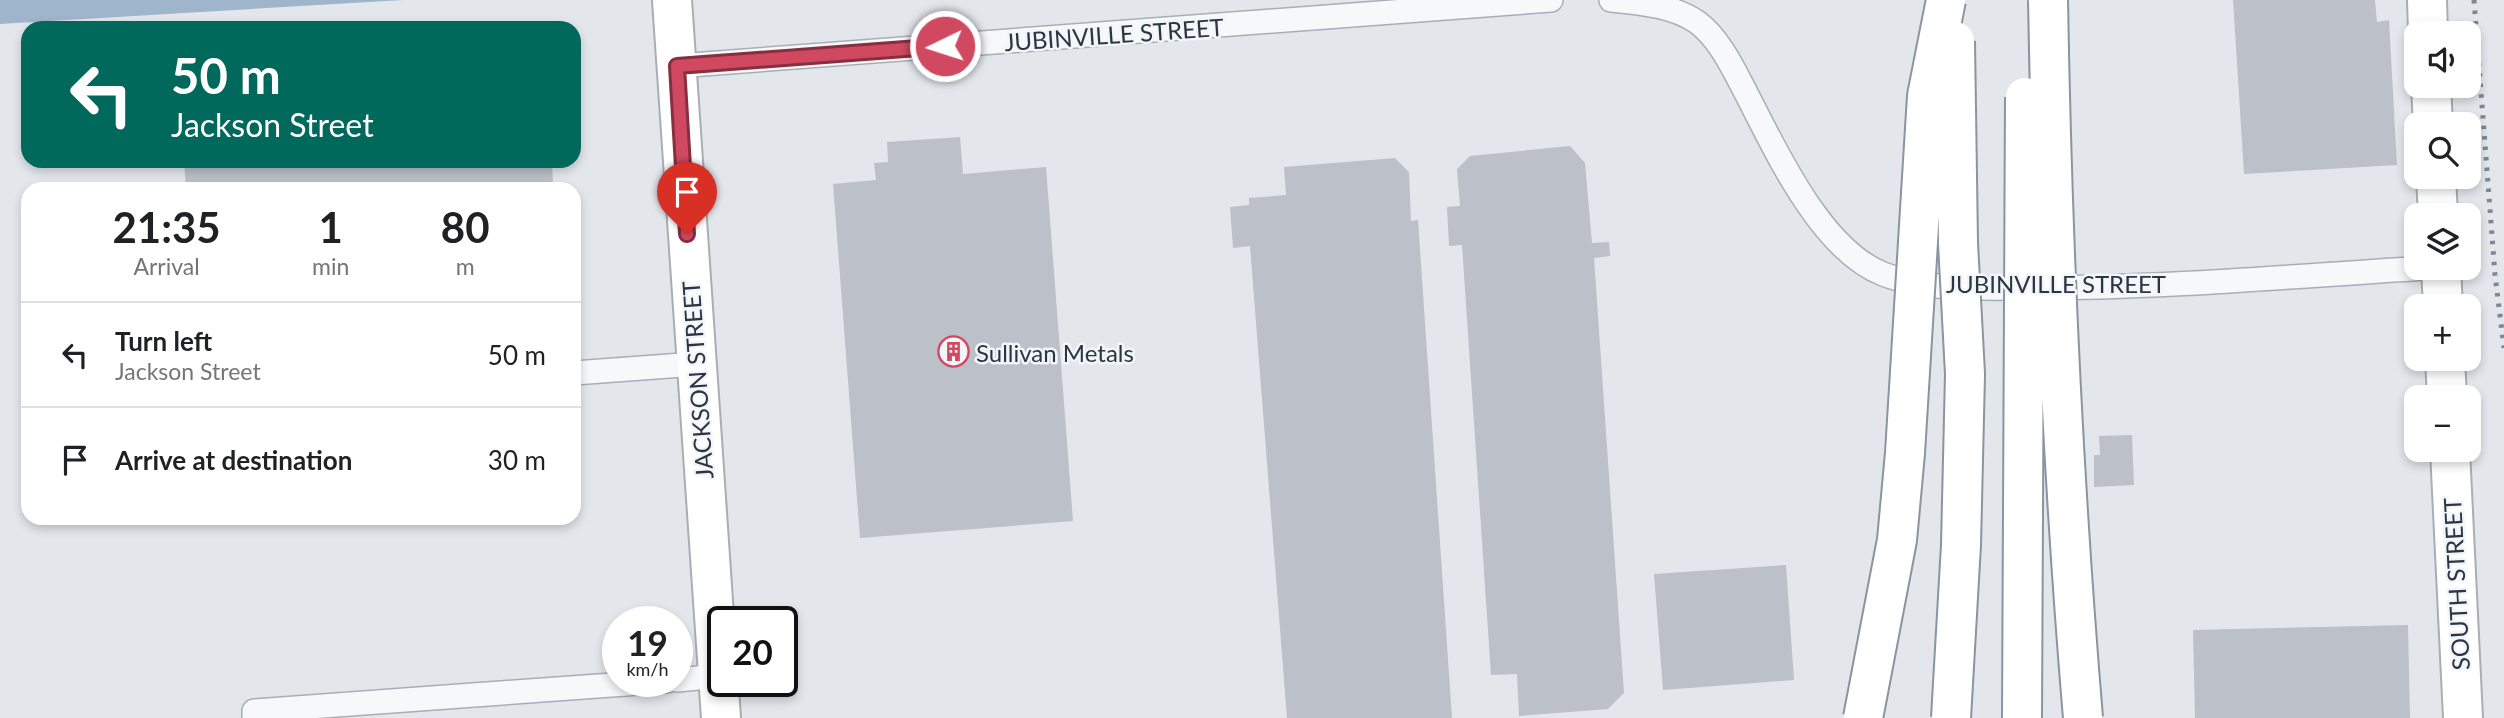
<!DOCTYPE html>
<html lang="en">
<head>
<meta charset="utf-8">
<style>
	body { margin:0; font-family:Lato,sans-serif; background:#f2f2f2; color:#202124; height:100vh; display:flex; flex-direction:column; font-size:26px; white-space:nowrap }
	* { box-sizing:border-box; margin:0 }
	p { font-size:23px; color:#757577 }
	.icon { flex:none; width:38px; height:38px; fill:none; stroke:currentColor; stroke-width:2; stroke-linecap:round; stroke-linejoin:round }
	.map { position:relative; flex:1; overflow:hidden }
	.drawer { position:absolute; left:21px; top:182px; width:560px; height:343px; display:flex; flex-direction:column; background:#fff; border-radius:21px; box-shadow:0 4px 10px #0003 }
	.drawer>* { flex:none }
	.guide { position:absolute; left:21px; top:21px; width:560px; height:147px; border-radius:21px; box-shadow:0 4px 10px #0003; background:#00695c; color:#fff; overflow:hidden }
	.controls { position:absolute; left:2404px; top:21px; display:grid; gap:14px }
	.controls a { display:grid; place-items:center; width:77px; height:77px; border-radius:14px; background:#fff; box-shadow:0 4px 10px #0003; font-size:35px }
	.speed { position:absolute; left:602px; top:606px; display:flex; gap:14px; font-size:35px; font-weight:700; text-align:center }
	.speed>* { display:grid; place-content:center; width:91px; height:91px; border-radius:50%; background:#fff; box-shadow:0 4px 10px #0003; line-height:1 }
	.speed small { font-size:18px; font-weight:400 }
	.speed .limit { border:4px solid #111; border-radius:10px; background:#fff; color:#111 }
	.pin { position:absolute; display:grid; place-items:center; width:60px; height:60px; color:#fff; margin:-72px -30px; border-radius:50% 50% 50% 0; rotate:-45deg; box-shadow:0 0 7px #0007 }
	.pin .icon { rotate:45deg }
	.me { position:absolute; width:77px; margin:-38px; rotate:266deg; stroke-linejoin:round; filter:drop-shadow(0 0 5px #0008) }
	.turn { display:flex; align-items:center; gap:24px; height:147px; padding:0 35px; font-size:32px }
	.turn .icon { width:91px; height:91px; stroke-width:2.5 }
	.turn b { display:block; font-size:49px; line-height:60px }
	.eta { display:flex; justify-content:space-evenly; align-items:center; height:119px; text-align:center }
	.eta b { font-size:42px; font-weight:700; line-height:49px }
	ul { padding:0; list-style:none }
	li { display:flex; align-items:center; gap:21px; height:105px; padding:0 35px; border-top:2px solid #e0e0e0 }
	li div { flex:1 }
	li b { display:block; font-size:26px }
	li em { font-style:normal }
	.map>svg:first-child { display:block }
</style>
</head>
<body>
<div class="map">
<svg width="2504" height="718" viewBox="0 0 2504 718">
	<rect width="100%" height="100%" fill="#e3e7ec"/>
	<path fill="#9fb5cb" d="M0,0h403l-403,24z"/>
	<path fill="#bbc0c9" d="M2233,0h142l2,22 12,-2 8,145 -153,9z
		M960,137l3,37 83,-7 27,354 -213,17 -27,-354 43,-4 -2,-17 14,-1 -1,-20z
		M1570,146l15,17 7,80 17,-1 1,14 -16,2 30,435 -16,16 -89,7 -2,-42 -26,1 -29,-430 -13,1 -2,-39 13,-1 -3,-37 13,-13z
		M1395,158l14,14 2,49 7,-1 34,498h-165l-37,-472 -17,2 -3,-41 19,-2v-7l37,-3 -2,-28z
		M184,161h368l1,24 -46,4h-321z
		M2132,435l2,50 -40,2v-32h6l-1,-19z
		M1786,565l8,115 -131,10 -9,-116z
		M2408,625l2,93h-215l-2,-88z"/>
	<g fill="none" stroke-linecap="round" stroke-linejoin="round">
		<defs>
			<path id="lane" d="M1611,0c28,3 61,5 86,22 22,16 36,46 48,69 30,58 75,158 138,183 44,17 101,14 147,14 133,0 265,-12 397,-20
				M677,66l874,-66
				M574,373l122,-9
				M677,680l41,-4
				M254,718v-7l413,-30"/>
			<path id="secondary" d="M672,0l49,718
				M2427,0l1,33
				M2431,86l2,38
				M2436,177l2,38
				M2441,268l2,38
				M2445,359l2,38
				M2450,450l13,268"/>
		</defs>
		<use href="#lane" stroke="#a8aeb6" stroke-width="26"/>
		<use href="#secondary" stroke="#a8aeb6" stroke-width="42"/>
		<use href="#lane" stroke="#f6f8fa" stroke-width="23"/>
		<use href="#secondary" stroke="#fff" stroke-width="38"/>
		<path stroke="#7d8695" stroke-width="5" stroke-dasharray="3.5 7" stroke-linecap="butt" d="M2474,0l21,275 9,73"/>
		<defs>
			<path id="highway-bridge" d="M2048,0c4,239 15,479 35,718
				M1863,718l34,-178 8,-87 22,-357 19,-96
				M1951,718l10,-173 4,-171 -7,-131 -3,-202
				M2022,718l3,-621"/>
		</defs>
		<use href="#highway-bridge" stroke="#8b94a2" stroke-width="42" stroke-linecap="butt"/>
		<use href="#highway-bridge" stroke="#fff" stroke-width="38"/>
	</g>
	<g fill="none" stroke-linecap="round" stroke-linejoin="round">
		<defs>
			<path id="route" d="M687,234l-10,-168 268,-20"/>
		</defs>
		<use href="#route" stroke="#872f3e" stroke-width="18"/>
		<use href="#route" stroke="#d04960" stroke-width="12"/>
	</g>
	<defs>
		<symbol id="building-ring" viewBox="-11 -11 22 22"><circle r="9.5" fill="#f3f6f9" stroke="#d04960" stroke-width="1.5"/><path d="M-4-6H4V6H1V3H-1V6H-4ZM-2.5-4.3h1.7v1.8h-1.7ZM.8-4.3h1.7v1.8H.8ZM-2.5-1h1.7V.8h-1.7ZM.8-1h1.7V.8H.8Z" fill="#d04960"/></symbol>
	</defs>
	<g fill-rule="evenodd">
		<use href="#building-ring" x="936" y="334" width="35" height="35"/>
	</g>
	<g text-anchor="middle" dominant-baseline="central" stroke-width="5" stroke-linejoin="round" paint-order="stroke">
		<g font-size="24" fill="#2b3544" stroke="#f3f6f9">
			<text transform="translate(1114 34) rotate(-4)">JUBINVILLE STREET</text>
			<text x="2056" y="283">JUBINVILLE STREET</text>
			<text transform="translate(697 380) rotate(-94)">JACKSON STREET</text>
			<text transform="translate(2456 584) rotate(-93)">SOUTH STREET</text>
		</g>
		<g font-size="24" fill="#2b3544" stroke="#f3f6f9" text-anchor="start">
			<text x="976" y="352">Sullivan Metals</text>
		</g>
	</g>
</svg>
<div class="controls">
<a><svg class="icon" aria-label="sound" viewBox="0 0 24 24"><path d="M4 9h4l5-4v14l-5-4H4zM17 9q2 3 0 6"/></svg></a>
<a><svg class="icon" aria-label="search" viewBox="0 0 24 24"><circle cx="10" cy="10" r="6"/><path d="M15 15l6 6"/></svg></a>
<a><svg class="icon" aria-label="layers" viewBox="0 0 24 24"><path d="M12 4l9 5-9 5-9-5zM3 14l9 5 9-5"/></svg></a>
<a>+</a>
<a>−</a>
</div>
<div class="speed"><div>19<small>km/h</small></div><div class="limit">20</div></div>
<div class="pin" style="left:687px;top:234px;background:#d93025"><svg class="icon" aria-label="arrive" viewBox="0 0 24 24"><path d="M6 21V4h12l-3 4 3 4H6"/></svg></div>
<svg class="me" style="left:945px;top:46px" viewBox="-20 -20 40 40"><circle r="17" fill="#d04960" stroke="#fff" stroke-width="3"/><path d="M0-11L8 9 0 5-8 9z" fill="#fff"/></svg>
<div class="guide">
<div class="turn"><svg class="icon" aria-label="left" viewBox="0 0 24 24"><path d="M17 20v-9H6M10 6l-5 5 5 5"/></svg><div><b>50 m</b>Jackson Street</div></div>
</div>
<section class="drawer">
<div class="eta">
<div><b>21:35</b><p>Arrival</p></div>
<div><b>1</b><p>min</p></div>
<div><b>80</b><p>m</p></div>
</div>
<ul>
<li><svg class="icon" aria-label="left" viewBox="0 0 24 24"><path d="M17 20v-9H6M10 6l-5 5 5 5"/></svg><div><b>Turn left</b><p>Jackson Street</p></div><em>50 m</em></li>
<li><svg class="icon" aria-label="arrive" viewBox="0 0 24 24"><path d="M6 21V4h12l-3 4 3 4H6"/></svg><div><b>Arrive at destination</b></div><em>30 m</em></li>
</ul>
</section>
</div>
</body>
</html>
